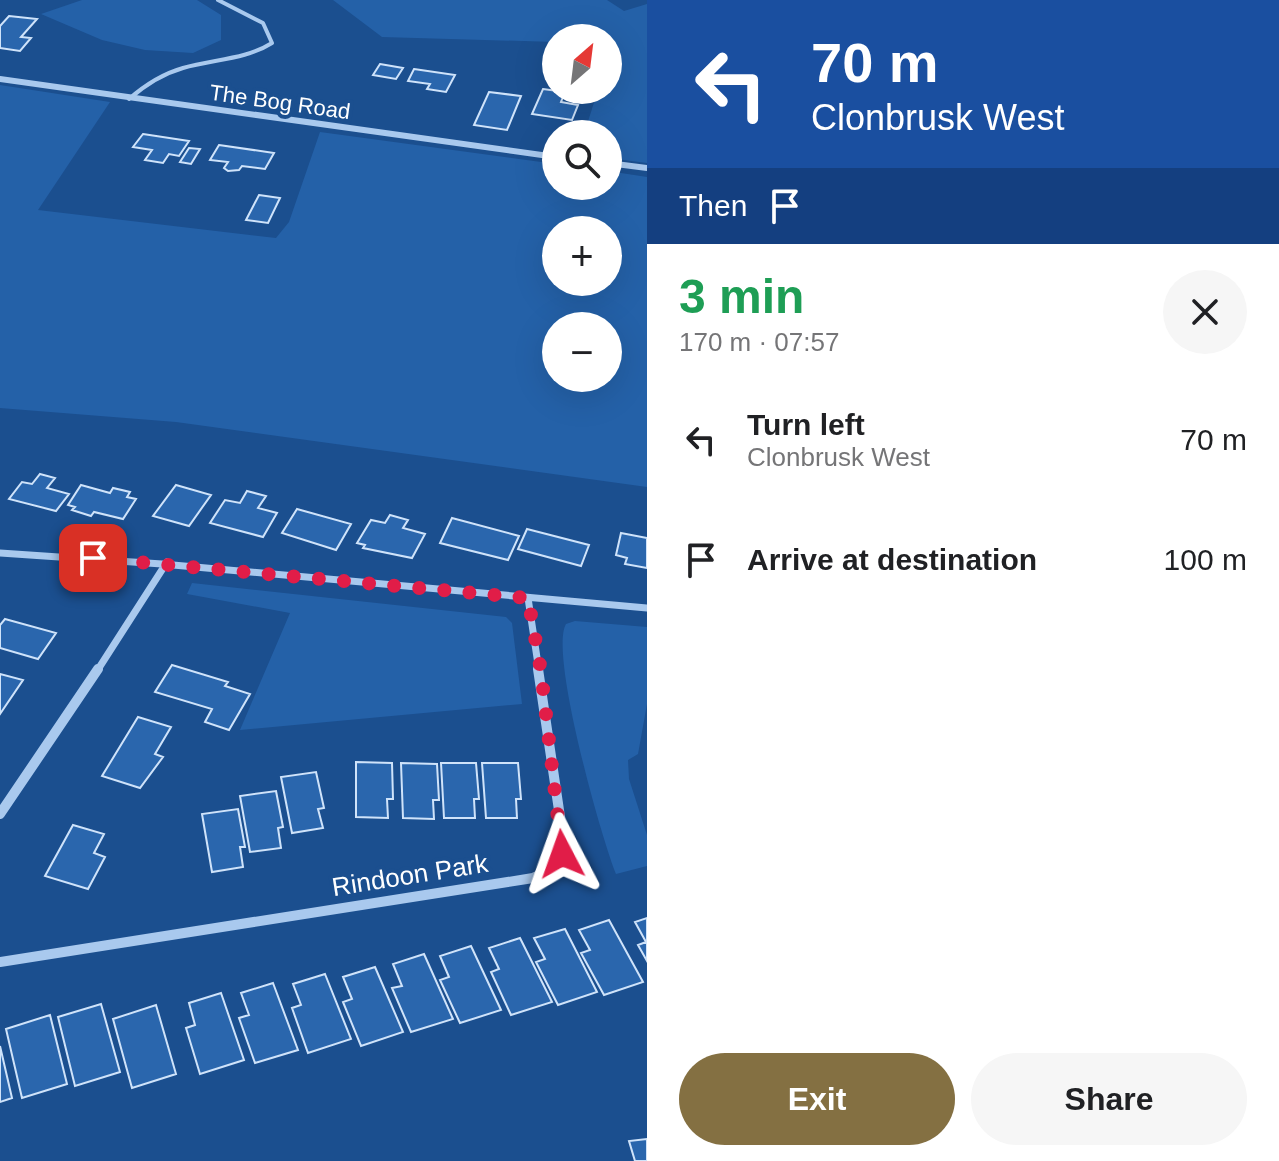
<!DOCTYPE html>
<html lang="en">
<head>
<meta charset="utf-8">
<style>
	body { margin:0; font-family:Helvetica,sans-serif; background:#f6f6f6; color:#202124; height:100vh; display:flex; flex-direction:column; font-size:30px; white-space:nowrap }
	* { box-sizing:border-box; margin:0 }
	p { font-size:26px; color:#757577 }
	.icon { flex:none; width:44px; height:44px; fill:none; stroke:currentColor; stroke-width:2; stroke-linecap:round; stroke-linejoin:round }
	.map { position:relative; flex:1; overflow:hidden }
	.panel { display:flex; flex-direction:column; background:#fff; width:632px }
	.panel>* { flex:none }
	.banner { background:#1a4fa0; color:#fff; overflow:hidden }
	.needle { width:52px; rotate:28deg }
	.tools { position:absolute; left:542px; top:24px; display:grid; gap:16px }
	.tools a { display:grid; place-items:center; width:80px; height:80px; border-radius:50%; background:#fff; box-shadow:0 8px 32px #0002; font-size:40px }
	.pin { position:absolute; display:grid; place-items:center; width:68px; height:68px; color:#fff; margin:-34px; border-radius:16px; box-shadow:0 4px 12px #0006 }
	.me { position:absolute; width:88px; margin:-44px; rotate:356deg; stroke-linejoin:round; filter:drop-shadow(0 0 6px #0008) }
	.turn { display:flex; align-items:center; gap:28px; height:168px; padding:0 32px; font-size:36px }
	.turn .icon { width:104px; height:104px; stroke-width:2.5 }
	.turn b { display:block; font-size:56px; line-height:68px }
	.then { display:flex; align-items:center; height:76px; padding:0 32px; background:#0003; gap:16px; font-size:30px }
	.round { display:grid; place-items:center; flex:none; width:84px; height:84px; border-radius:42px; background:#f6f6f6 }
	.headline { display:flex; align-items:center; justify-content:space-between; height:136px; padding:0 32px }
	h1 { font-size:48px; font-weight:700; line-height:60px; color:#1e9e55 }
	.primary-button { display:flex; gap:16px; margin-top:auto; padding:16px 32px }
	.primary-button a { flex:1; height:92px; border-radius:48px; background:#847042; color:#fff; font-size:32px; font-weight:700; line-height:92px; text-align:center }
	.primary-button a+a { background:#f6f6f6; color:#202124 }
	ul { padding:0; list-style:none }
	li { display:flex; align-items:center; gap:24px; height:120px; padding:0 32px }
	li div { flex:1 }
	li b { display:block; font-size:30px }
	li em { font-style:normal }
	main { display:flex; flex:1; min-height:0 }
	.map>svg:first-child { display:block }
</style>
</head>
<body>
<main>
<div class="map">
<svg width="647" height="1161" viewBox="0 0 647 1161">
	<rect width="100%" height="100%" fill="#1b4f8f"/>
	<path fill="#2461a8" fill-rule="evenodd" d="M82,0h115l24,15v25l-28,13 -48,-3 -43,-10 -61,-26z
		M333,0h274l17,11 23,-7v159l-39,-5v-24h-24l14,-44h10v-52h-52v4l-174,-5z
		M0,85l110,17 -72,108 238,28 13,-16 31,-90 236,32v22h52v-15l39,6v310l-471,-65 -176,-14zM608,230v52h-52v-52zM608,326v52h-52v-52z
		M192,583l314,34 6,6 10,81 -282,26 50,-117 -103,-19z
		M575,621l72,6v77l-9,50 -10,6 1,19 18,56v31l-31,8c-15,-37 -67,-221 -50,-250z"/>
	<path fill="#2a66ad" stroke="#cfe3fa" stroke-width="2" d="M9,16l28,3 -16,18 10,1 -11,13 -20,-3v-22z
		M380,64l23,4 -7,11 -23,-4z
		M414,69l41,6 -9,17 -19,-3 3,-5 -22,-3z
		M543,89l22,3 -4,10 17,3 -6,15 -40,-6z
		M489,92l32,4 -14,34 -33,-5z
		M143,134l46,7 -10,15 -10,-2 -6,9 -18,-3 7,-10 -19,-3z
		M219,145l55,8 -9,16 -23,-3 -3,4 -11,1 -4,-3 4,-6 -18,-2z
		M189,148l11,1 -9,15 -11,-2z
		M259,195l21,3 -12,25 -22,-3z
		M40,474l15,4 -8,10 22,6 -13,17 -47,-12 13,-17 10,2z
		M81,485l29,8 3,-5 17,4 -3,5 9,2 -13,20 -29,-7 -3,4 -19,-6 3,-3 -7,-2z
		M176,485l35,10 -22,31 -36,-10z
		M247,491l19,5 -8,12 19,5 -14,24 -53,-14 15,-23 15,3z
		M297,509l54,15 -15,26 -54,-17z
		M390,515l18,5 -5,8 22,6 -13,24 -49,-10 2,-3 -8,-2 14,-23 14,3z
		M452,518l67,18 -11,24 -68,-17z
		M527,529l62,16 -8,21 -63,-17z
		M621,533l26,5v30l-22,-4 2,-6 -11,-3z
		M5,619l51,14 -18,26 -38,-11v-23z
		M172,665l56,17 -3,4 25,8 -21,36 -24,-8 7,-13 -57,-17z
		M0,674l23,6 -23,34z
		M138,717l33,10 -16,27 8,3 -23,31 -38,-12z
		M356,762l36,1 1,36h-6l1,19 -32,-1z
		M401,763l36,1 2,36h-6l1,19 -31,-1z
		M441,763h35l3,36h-5l1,19h-31z
		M482,763h36l3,36h-5l1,19h-31z
		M316,772l8,36 -6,1 5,19 -31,5 -11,-56z
		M276,791l7,36 -5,1 3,20 -31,4 -10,-56z
		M238,809l7,38h-5l3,20 -31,5 -10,-58z
		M73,825l31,9 -10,19 11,4 -17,32 -43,-13z
		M647,918v43l-9,-16 8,-3 -11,-20z
		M609,920l34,62 -39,13 -23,-42 9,-3 -11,-20z
		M565,929l32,63 -39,13 -22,-43 9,-3 -11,-21z
		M520,938l32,64 -41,13 -20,-43 8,-3 -10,-21z
		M471,946l30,64 -41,13 -20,-43 9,-3 -9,-21z
		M424,954l29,65 -42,13 -19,-44 10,-2 -9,-22z
		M375,967l28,65 -42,14 -18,-44 9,-3 -9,-22z
		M325,974l26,65 -43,14 -16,-45 9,-3 -8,-21z
		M273,983l25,67 -43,13 -16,-45 10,-3 -8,-22z
		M221,993l23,67 -44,14 -14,-46 9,-3 -6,-22z
		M101,1004l19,68 -45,14 -17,-69z
		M156,1005l20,69 -44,14 -19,-69z
		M50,1015l17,69 -45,14 -16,-69z
		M0,1046l12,52 -12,4z
		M647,1139v22h-12l-6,-20z"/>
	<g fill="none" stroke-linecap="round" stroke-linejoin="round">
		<path stroke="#a9c9ee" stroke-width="4" d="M129,99c16,-14 33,-25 54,-31 30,-9 62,-8 89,-25l-9,-20 -45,-23"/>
		<path stroke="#a9c9ee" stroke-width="6" d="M0,79l556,78
			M608,163l39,5"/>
		<path stroke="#a9c9ee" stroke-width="7" d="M0,553l162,11 485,44
			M528,598l11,73
			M97,671l70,-109"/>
		<path stroke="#a9c9ee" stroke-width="10" d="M0,814l98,-145
			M0,962l533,-84c21,-8 28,-19 30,-41l-25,-168"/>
	</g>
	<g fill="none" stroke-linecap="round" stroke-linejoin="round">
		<path stroke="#e11d48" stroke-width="14" stroke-dasharray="0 25.2" d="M93,558l435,40 13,73 21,183"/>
	</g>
	<g text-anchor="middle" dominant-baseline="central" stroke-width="8" stroke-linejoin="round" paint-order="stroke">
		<g font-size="22" fill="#fff" stroke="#1b4f8f">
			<text transform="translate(280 102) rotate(8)">The Bog Road</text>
		</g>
		<g font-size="26" fill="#fff" stroke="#1b4f8f">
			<text transform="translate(410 875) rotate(-9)">Rindoon Park</text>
		</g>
	</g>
</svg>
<div class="tools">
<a><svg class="needle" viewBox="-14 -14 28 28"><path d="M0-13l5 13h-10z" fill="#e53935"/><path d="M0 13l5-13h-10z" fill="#757577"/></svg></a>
<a><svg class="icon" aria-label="search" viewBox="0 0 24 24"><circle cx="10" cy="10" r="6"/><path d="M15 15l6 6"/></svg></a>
<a>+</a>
<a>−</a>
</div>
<div class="pin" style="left:93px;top:558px;background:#d93025"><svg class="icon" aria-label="arrive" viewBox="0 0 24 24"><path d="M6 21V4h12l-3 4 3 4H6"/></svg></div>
<svg class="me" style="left:562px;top:854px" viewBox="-20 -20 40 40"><path d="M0-17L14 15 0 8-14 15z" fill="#e11d48" stroke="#fff" stroke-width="4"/></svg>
</div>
<section class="panel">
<div class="banner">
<div class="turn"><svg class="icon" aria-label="left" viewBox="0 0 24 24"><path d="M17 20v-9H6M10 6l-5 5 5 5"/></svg><div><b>70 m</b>Clonbrusk West</div></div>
<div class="then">Then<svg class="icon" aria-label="arrive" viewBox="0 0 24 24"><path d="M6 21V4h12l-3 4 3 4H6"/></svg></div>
</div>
<div class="headline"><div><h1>3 min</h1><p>170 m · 07:57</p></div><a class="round"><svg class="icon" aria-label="close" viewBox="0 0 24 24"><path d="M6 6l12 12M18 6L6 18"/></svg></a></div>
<ul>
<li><svg class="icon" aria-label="left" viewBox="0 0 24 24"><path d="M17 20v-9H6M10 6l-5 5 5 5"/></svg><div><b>Turn left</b><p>Clonbrusk West</p></div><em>70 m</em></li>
<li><svg class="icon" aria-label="arrive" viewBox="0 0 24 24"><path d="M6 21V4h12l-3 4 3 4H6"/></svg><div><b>Arrive at destination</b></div><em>100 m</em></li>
</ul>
<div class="primary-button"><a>Exit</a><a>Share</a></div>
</section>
</main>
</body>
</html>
